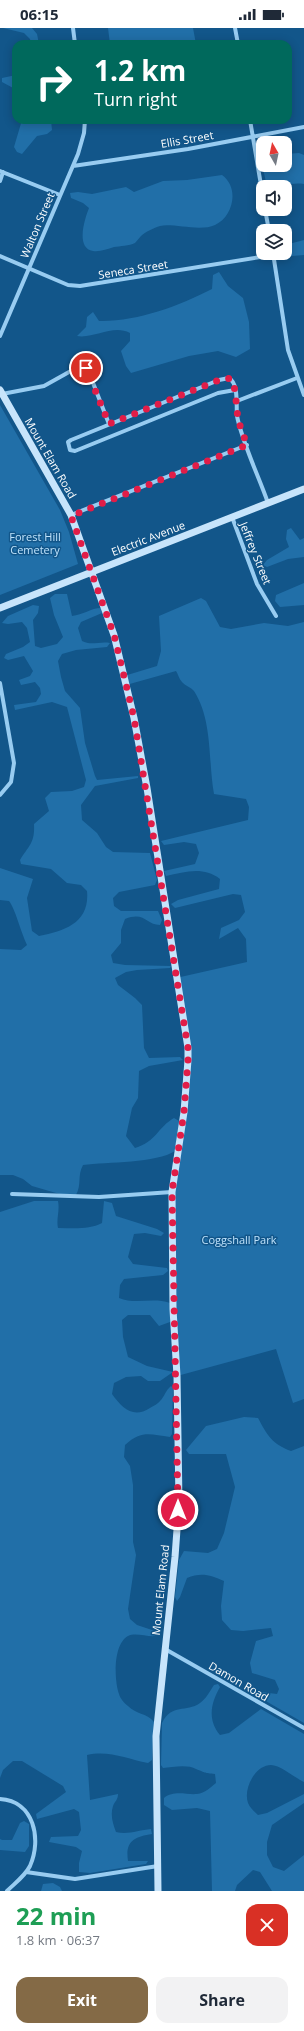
<!DOCTYPE html>
<html lang="en">
<head>
<meta charset="utf-8">
<style>
	body { margin:0; font-family:"Open Sans",sans-serif; background:#f2f2f3; color:#1f2937; height:100vh; display:flex; flex-direction:column; font-size:15px; white-space:nowrap }
	* { box-sizing:border-box; margin:0 }
	p { font-size:13px; color:#747a83 }
	.icon { flex:none; width:22px; height:22px; fill:none; stroke:currentColor; stroke-width:2; stroke-linecap:round; stroke-linejoin:round }
	.map { position:relative; height:1863px; overflow:hidden }
	.panel { display:flex; flex-direction:column; background:#fff; flex:1 }
	.panel>* { flex:none }
	.banner { position:absolute; left:12px; top:12px; width:280px; height:84px; border-radius:12px; box-shadow:0 2px 10px #0003; background:#00695c; color:#fff; overflow:hidden }
	.needle { width:26px; rotate:351deg }
	.controls { position:absolute; left:256px; top:108px; display:grid; gap:8px }
	.controls a { display:grid; place-items:center; width:36px; height:36px; border-radius:8px; background:#fff; box-shadow:0 2px 10px #0003; font-size:20px }
	.pin { position:absolute; display:grid; place-items:center; width:34px; height:34px; color:#fff; margin:-17px; border:2px solid #fff; border-radius:50%; box-shadow:0 1px 4px #0007 }
	.me { position:absolute; width:44px; margin:-22px; rotate:0deg; stroke-linejoin:round; filter:drop-shadow(0 0 3px #0008) }
	.turn { display:flex; align-items:center; gap:14px; height:84px; padding:0 16px; font-size:18px }
	.turn .icon { width:52px; height:52px; stroke-width:2.5 }
	.turn b { display:block; font-size:28px; line-height:34px }
	.round { display:grid; place-items:center; flex:none; width:42px; height:42px; border-radius:12px; background:#f2f2f3 }
	.headline { display:flex; align-items:center; justify-content:space-between; height:68px; padding:0 16px }
	h1 { font-size:24px; font-weight:700; line-height:30px; color:#1e9e55 }
	.cta { display:flex; gap:8px; margin-top:auto; padding:8px 16px }
	.cta a { flex:1; height:46px; border-radius:12px; background:#846a46; color:#fff; font-size:16px; font-weight:700; line-height:46px; text-align:center }
	.cta a+a { background:#f2f2f3; color:#1f2937 }
	.status { display:flex; justify-content:space-between; align-items:center; height:28px; padding:0 20px; background:#fff; direction:ltr }
	.status svg { height:11px; fill:currentColor }
	.map>svg:first-child { display:block }
</style>
</head>
<body>
<div class="status"><b>06:15</b><svg viewBox="0 0 49 12"><path d="M0 12V9h3v3zM5 12V6h3v6zM10 12V3h3v9zM15 12V0h3v12zM26 1h20v11H26zM47 4h2v5h-2z"/></svg></div>
<div class="map">
<svg width="304" height="1863" viewBox="0 0 304 1863">
	<rect width="100%" height="100%" fill="#12568a"/>
	<path fill="#216fa8" d="M3,0h29l5,6 2,10h-8l-1,-5 -6,-6z
		M108,0h85l3,16h-86z
		M16,47v34l-1,-20 -13,-7v-4z
		M22,92h29l1,10 -5,4 -10,2 -15,18 -5,-2 -3,-5z
		M299,125l5,2v29c-12,-2 -24,3 -37,3l-6,-28 2,-1v7h22v-11z
		M222,147c18,13 11,42 -7,50 -15,7 -42,-2 -55,1 -6,2 -15,6 -19,10 -2,2 -4,5 -6,7 -6,3 -15,3 -21,4 -7,2 -14,5 -21,4 -18,-3 -8,-33 -4,-43l-6,-5 -12,-5 -1,-5 8,-1 14,2 34,-7 8,5 29,-11 24,-1z
		M304,212v15l-24,2 -1,-4h6v-8z
		M219,244l9,14 15,12 6,24 1,27 -14,8 -18,-6 -29,5 -58,17 -5,-7 -5,-15 9,-10v-8c-17,-9 -36,6 -53,3l9,-9 1,-10 6,-5 6,9c37,1 80,-15 113,-32l1,-14z
		M0,377l60,105 9,22 9,32 -78,31z
		M291,500l9,12 4,-2v19l-16,2 -21,8 -4,-2 4,-5 22,-13 -3,-8 1,-9z
		M304,555v22l-24,2 -5,-6 1,-6z
		M55,566h12l5,22c11,-1 19,-8 29,-8l1,5 -21,9 -3,6 4,13c9,5 18,0 28,2l-3,4 -31,3 -14,4 -4,7 3,16 4,14 15,17 5,35 10,33 2,4 41,-4v2l-43,8 -14,19 1,15 15,13 9,14 7,5 37,1 7,27 -2,5 -36,7 -6,6 1,8 7,5h37l4,9 -2,5c-14,0 -15,-14 -35,-6l-4,11v13l-10,12 2,8 12,2 46,1 -1,2 -33,2 -11,2 -11,6 3,7 17,13 7,7 2,43 5,10 31,-1 3,3 -34,6 -10,5 -1,27 -6,10 -6,28 9,12c21,-6 23,-21 39,-30l5,3 -4,30c-18,12 -68,11 -92,14 -6,11 -1,19 -7,30h-13l-31,-9 -9,-7 -10,-4h-13v-226l21,1 6,-5c-6,-12 -12,-37 -18,-44l-9,-1v-32l33,11 -6,19 5,33 7,5c27,-5 51,-14 48,-45l-6,-6 -14,-2 -16,-14 -30,-5 -1,-4c9,-15 15,-17 14,-36l15,-13 -4,-13 6,-6 21,-1 12,-4 2,-7 -19,-73 -15,-5 -37,8 -1,-5 22,-3 5,-8 -1,-6 -5,-6 -14,3 -2,-5 11,-4 3,-5 -9,-15 -16,4 -4,-2 2,-4 17,-7 7,-5 -3,-14 -5,-6 -14,2 -6,-1 6,-7 25,-11 6,1 -1,7 -5,7 2,26 6,2 16,-4 6,-7 -9,-22 -4,-17z
		M201,570l5,3 14,26 11,2 33,-6 24,3 16,-4v777l-11,4 -17,-54 -99,27 -5,-184 16,-132 -12,-82 71,-16 -1,-23 -8,-11 -19,11 2,-11 18,-8 6,-8 -4,-17 -8,-1 -58,14 -4,-4 7,-4 41,-11 1,-10c-17,-13 -35,-7 -54,-3l-2,-5 31,-7 4,-11 -3,-9 -12,-2 -20,3 -3,-4 87,-21 1,-13 -3,-8 -32,-5c-6,-33 -1,-73 -20,-103 -3,-4 -9,-5 -12,-9 -3,-3 -4,-8 -6,-11l-50,14 -2,-9 33,-10 4,-15 -2,-35z
		M34,1173h24c2,10 -2,18 0,27 15,0 31,2 44,-5l2,-22 8,2 4,13 41,13 7,4 -3,3 -16,-3 -11,1 -6,23 5,7 34,4 1,3 -5,4 -39,4 -4,6 -1,13c16,7 34,-1 51,5v19l-11,4 -9,-11h-22l-6,5 1,17 5,20 19,9 26,6 -13,9h-12l-7,-5 -15,1 -12,6 -2,11c10,14 21,25 38,14 3,-2 8,-4 10,-7 5,-5 5,-10 11,-15l2,2 -1,46 -2,3c-20,-3 -29,-7 -45,8l-1,12 6,9 3,19v57l3,13 -8,54 2,10 7,6 18,6v5c-8,1 -20,-4 -27,0 -15,8 -14,44 -9,58 1,4 5,9 9,12 7,8 19,7 26,16l-2,38 -4,3c-21,-4 -39,-13 -61,-8l3,45 28,-6c0,6 -3,7 -5,12 -3,9 0,18 3,26 12,3 23,-2 35,-3l1,5c-18,3 -27,7 -24,27h20l-2,3 -56,9 -11,-1v-9l3,-12 -6,-4 -27,-5 2,-5 27,-1 3,-6 -2,-18 -5,-3 -37,10 -1,-5 30,-22 -3,-6 -41,-25h-9l-10,9 -3,8v-566z
		M244,1389l14,1c9,17 14,26 33,33l13,-5v277l-40,-23 -4,-5 1,-3 16,2 2,-5 -4,-9 -23,-7 -2,-10 6,-22 17,-5 -2,-8 -28,3 -12,-1 -9,-10 -1,-14 3,-25c-13,-6 -23,-9 -37,-3l-7,19 -3,4 -2,-4 4,-37 5,-9 24,2 9,-4 7,-16 11,-46 -9,-33h-37l-3,-4 20,-24z
		M218,1656l2,3c-9,16 -13,32 0,48l9,-2 32,-24 43,25v48c-9,-4 -24,-17 -33,-17 -16,0 -28,24 -23,38 2,5 7,9 10,12l9,-2 37,-19v9l-32,22 -5,17v13l6,12 11,4 20,-16v36h-32l-12,-19 -7,-2 -16,15 -2,6h-23l-2,-80 -13,-3 -25,2 -8,-5v-7c10,-8 22,-3 33,-4 8,-1 14,-7 19,-11l-1,-9c-11,-1 -9,-1 -19,-5 -8,-5 -24,-2 -33,-1l-2,-3 1,-42c10,-20 24,-10 38,-20 6,-4 10,-12 14,-18z
		M24,1793l5,3v22l-4,6 -25,-2v-11l2,1h10l8,-17z
		M53,1855l7,4 2,4h-21l2,-7z"/>
	<g fill="none" stroke-linecap="round" stroke-linejoin="round">
		<path stroke="#98ccf1" stroke-width="4" d="M73,0l2,16
			M235,0l3,16
			M250,92l13,77
			M73,138l115,-17 116,-22
			M0,143l60,24
			M0,153l3,-9
			M265,181l4,22
			M273,225l15,97 16,45
			M0,228l68,29 12,1 193,-31
			M0,308l78,-182 6,-21 1,-13
			M235,362l-17,3 -143,58 -5,-1 -2,-8 3,-2 148,-60 10,-2c10,6 7,27 8,38 5,26 22,61 31,87
			M2,366l42,-8 34,-19h6l4,3 21,54
			M237,373l60,-23
			M71,487l176,-70
			M232,489l25,67 19,32
			M0,655l14,80 -3,19 -11,13
			M12,1166l87,3 73,-5
			M165,1621l139,79
			M0,1771c34,2 42,40 30,67 -5,10 -15,17 -23,25
			M26,1844l49,7 83,-13"/>
		<path stroke="#c7e4fb" stroke-width="7" d="M0,362l71,125 43,120 20,83 13,70 41,260v12l-4,52 -12,80 1,117 4,67 2,126 -4,55 -19,179 2,155
			M0,580l304,-119"/>
	</g>
	<g fill="none" stroke-linecap="round" stroke-linejoin="round">
		<path stroke="#e11d48" stroke-width="7" stroke-dasharray="0 12.6" d="M86,340l23,56 110,-44 7,-2 5,1 4,11 3,30 9,25 -176,71 43,119 20,83 54,330v12l-4,52 -12,80 6,318"/>
	</g>
	<g text-anchor="middle" dominant-baseline="central" stroke-width="3" stroke-linejoin="round" paint-order="stroke">
		<g font-size="11" fill="#fff" stroke="#12568a">
			<text transform="translate(187 111) rotate(-10)">Ellis Street</text>
			<text transform="translate(37 197) rotate(-67)">Walton Street</text>
			<text transform="translate(133 241) rotate(-9)">Seneca Street</text>
			<text transform="translate(51 430) rotate(60)">Mount Elam Road</text>
			<text transform="translate(148 510) rotate(-21)">Electric Avenue</text>
			<text transform="translate(256 525) rotate(68)">Jeffrey Street</text>
			<text transform="translate(160 1562) rotate(-84)">Mount Elam Road</text>
			<text transform="translate(239 1653) rotate(30)">Damon Road</text>
		</g>
		<g font-size="11" fill="#bfe3fc" stroke="#12568a">
			<text x="35" y="508">Forest Hill<tspan x="35" dy="13">Cemetery</tspan></text>
			<text x="239" y="1211">Coggshall Park</text>
		</g>
	</g>
</svg>
<div class="controls">
<a><svg class="needle" viewBox="-14 -14 28 28"><path d="M0-13l5 13h-10z" fill="#e53935"/><path d="M0 13l5-13h-10z" fill="#747a83"/></svg></a>
<a><svg class="icon" aria-label="sound" viewBox="0 0 24 24"><path d="M4 9h4l5-4v14l-5-4H4zM17 9q2 3 0 6"/></svg></a>
<a><svg class="icon" aria-label="layers" viewBox="0 0 24 24"><path d="M12 4l9 5-9 5-9-5zM3 14l9 5 9-5"/></svg></a>
</div>
<div class="pin" style="left:86px;top:340px;background:#d93025"><svg class="icon" aria-label="arrive" viewBox="0 0 24 24"><path d="M6 21V4h12l-3 4 3 4H6"/></svg></div>
<svg class="me" style="left:178px;top:1482px" viewBox="-20 -20 40 40"><circle r="17" fill="#e11d48" stroke="#fff" stroke-width="3"/><path d="M0-11L8 9 0 5-8 9z" fill="#fff"/></svg>
<div class="banner">
<div class="turn"><svg class="icon" aria-label="right" viewBox="0 0 24 24"><path d="M7 20v-9h11M14 6l5 5-5 5"/></svg><div><b>1.2 km</b>Turn right</div></div>
</div>
</div>
<section class="panel">
<div class="headline"><div><h1>22 min</h1><p>1.8 km · 06:37</p></div><a class="round" style="background:#d93025;color:#fff"><svg class="icon" aria-label="close" viewBox="0 0 24 24"><path d="M6 6l12 12M18 6L6 18"/></svg></a></div>
<div class="cta"><a>Exit</a><a>Share</a></div>
</section>
</body>
</html>
